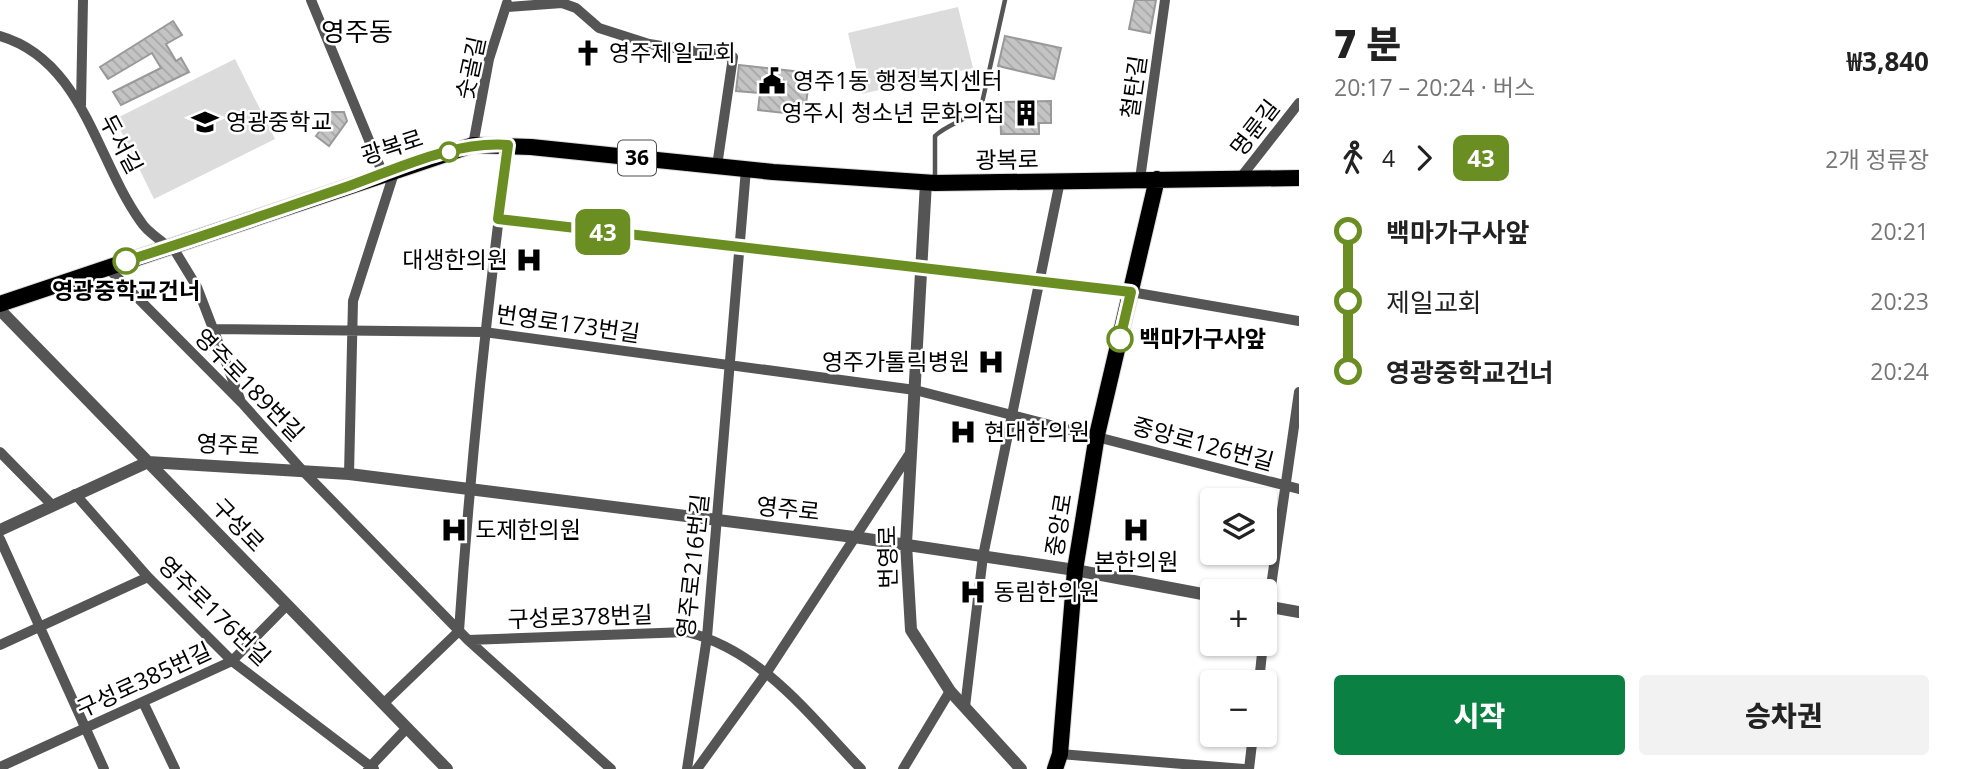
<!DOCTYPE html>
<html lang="ko">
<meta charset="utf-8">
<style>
body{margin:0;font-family:"Open Sans","Noto Sans KR",sans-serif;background:#f2f2f2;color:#222;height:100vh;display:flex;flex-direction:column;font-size:26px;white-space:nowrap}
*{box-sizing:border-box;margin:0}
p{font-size:23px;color:#767676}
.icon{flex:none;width:38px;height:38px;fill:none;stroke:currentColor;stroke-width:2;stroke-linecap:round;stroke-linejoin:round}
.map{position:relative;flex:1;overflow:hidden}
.side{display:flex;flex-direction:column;background:#fff;width:665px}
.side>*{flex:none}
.badge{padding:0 14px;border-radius:10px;font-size:24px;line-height:46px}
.buttons{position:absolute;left:1200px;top:488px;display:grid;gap:14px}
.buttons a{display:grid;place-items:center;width:77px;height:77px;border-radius:7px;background:#fff;box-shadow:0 2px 5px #0004;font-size:35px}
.map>.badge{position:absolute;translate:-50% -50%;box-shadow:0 0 0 4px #fff}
.legs{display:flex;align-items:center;gap:10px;height:77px;padding:0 35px;font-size:23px}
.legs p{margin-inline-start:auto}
.head{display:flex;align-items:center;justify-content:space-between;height:119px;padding:0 35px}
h1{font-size:38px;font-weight:800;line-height:52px}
.primary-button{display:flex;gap:14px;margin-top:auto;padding:14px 35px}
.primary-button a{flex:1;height:80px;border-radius:7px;background:#0b8043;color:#fff;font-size:28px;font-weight:800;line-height:80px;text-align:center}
.primary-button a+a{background:#f2f2f2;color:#222}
ul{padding:0 35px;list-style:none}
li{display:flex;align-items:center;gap:24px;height:70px;font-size:26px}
li i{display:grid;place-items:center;width:10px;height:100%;margin:0 9px;background:currentColor}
li i::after{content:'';width:18px;height:18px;margin:-9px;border:5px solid;border-radius:50%;background:#fff}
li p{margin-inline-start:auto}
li:first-child i{background:linear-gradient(#0000 50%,currentColor 0)}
li:last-child i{background:linear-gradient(currentColor 50%,#0000 0)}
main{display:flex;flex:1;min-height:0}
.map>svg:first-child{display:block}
.park{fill:#dcdcdc}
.building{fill:url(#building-back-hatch);stroke:#999;stroke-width:2}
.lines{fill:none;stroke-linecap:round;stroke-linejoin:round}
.primary-casing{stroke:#dbdbdb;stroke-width:18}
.service{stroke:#555;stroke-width:4.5}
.minor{stroke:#555;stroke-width:10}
.tertiary{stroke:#555;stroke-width:12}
.primary{stroke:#000;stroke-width:16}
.line-1-casing{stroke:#fff;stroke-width:16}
.line-1{stroke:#6b8e23;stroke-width:10}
.stop-1-dot{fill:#fff;stroke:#6b8e23;stroke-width:3.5}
.labels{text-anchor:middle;stroke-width:5;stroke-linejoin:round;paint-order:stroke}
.shield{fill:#fff;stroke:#4c4c4c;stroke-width:2}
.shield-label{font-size:21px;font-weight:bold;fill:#000}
.poi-label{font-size:23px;fill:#000;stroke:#fff;text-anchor:start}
.street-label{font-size:23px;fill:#000;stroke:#fff}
.stop-label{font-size:23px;font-weight:bold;fill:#000;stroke:#fff}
.quarter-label{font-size:26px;fill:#000;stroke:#fff}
</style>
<main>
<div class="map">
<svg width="1299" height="769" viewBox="0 0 1299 769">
<defs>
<pattern id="building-back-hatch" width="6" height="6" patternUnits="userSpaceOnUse" patternTransform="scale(1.75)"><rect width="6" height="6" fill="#c4c4c4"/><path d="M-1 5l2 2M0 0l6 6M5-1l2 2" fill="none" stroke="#a7a7a7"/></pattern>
</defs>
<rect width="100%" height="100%" fill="#fff"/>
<!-- park -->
<path class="park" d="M958 7 973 68 862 94 848 33Z
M235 59 275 139 154 199 115 119Z"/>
<!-- building -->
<path class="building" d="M1135 0H1156L1150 33 1129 29Z
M173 21 182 35 166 44 176 61 181 58 189 72 121 105 113 92 161 68 152 53 108 79 100 67Z
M1005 36 1061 48 1054 79 998 66Z
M739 65 810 73 806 104 785 102 784 113 758 110 760 93 736 91Z
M1051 101V123H1039V134H1001L1000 102Z
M329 112H344L347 121 329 146 316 136 330 117Z"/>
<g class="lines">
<!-- primary casing -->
<g class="primary-casing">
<path id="primary" d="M0 304 473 145 531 147 773 172 935 183 1299 178
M1055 769 1060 754 1075 570 1097 435 1157 179"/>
</g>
<!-- service -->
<path class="service" d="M935 178V136C949 122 973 120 982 103L1005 0"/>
<!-- minor -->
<path class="minor" d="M311 0 383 174
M507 7 562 3 576 8 599 28 649 44 733 57 717 166
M0 36C83 60 96 160 141 222 147 232 160 239 168 247
M81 105 83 0
M473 145 489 59 507 3
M1241 177 1299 103
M1140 179 1165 0
M498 219 1131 292 1299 321
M172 246 197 287 240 399
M107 267 242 403 303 471 468 640 611 769
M213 329 484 332 915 390 1299 489
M0 452 52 505
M349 474 353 301 395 170
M75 494 148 577 232 661 374 769
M0 539 104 769
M1265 628 1299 392
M468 640 687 632C762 651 809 715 861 769
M0 645 148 577
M1259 682 1263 644
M143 702 175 769
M383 704 459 631C470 468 487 307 508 145
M965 707 983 556 1060 181
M1060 754 1244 769
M0 767 232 661 287 605
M368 769 407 728
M687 769 707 637 746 169
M697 769 767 672 912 450
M903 769 950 691
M1249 769 1253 735"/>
<!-- tertiary -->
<path class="tertiary" d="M926 182 906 544 911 630 950 691 1021 769
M0 310 447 769
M0 530 148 462 349 474 854 537 1075 570 1213 596
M1265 606 1299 612"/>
<!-- primary -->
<use href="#primary" class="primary"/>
</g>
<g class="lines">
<!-- line-1 casing -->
<g class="line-1-casing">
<path id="line-1" d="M126 261C201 237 275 211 349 186 399 168 455 141 508 145L498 219 1131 292 1120 339"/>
</g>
<!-- line-1 -->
<use href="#line-1" class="line-1"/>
</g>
<!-- icons -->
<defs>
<g id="church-bare" transform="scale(2.1)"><path d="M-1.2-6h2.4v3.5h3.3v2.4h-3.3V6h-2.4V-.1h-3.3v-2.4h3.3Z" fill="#000" stroke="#fff" stroke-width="2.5" paint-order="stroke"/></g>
<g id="civic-bare" transform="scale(2.1)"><path d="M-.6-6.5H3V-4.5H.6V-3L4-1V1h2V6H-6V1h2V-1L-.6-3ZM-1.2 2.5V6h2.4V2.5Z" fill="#000" stroke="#fff" stroke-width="2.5" paint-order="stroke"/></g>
<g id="building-bare" transform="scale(2.1)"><path d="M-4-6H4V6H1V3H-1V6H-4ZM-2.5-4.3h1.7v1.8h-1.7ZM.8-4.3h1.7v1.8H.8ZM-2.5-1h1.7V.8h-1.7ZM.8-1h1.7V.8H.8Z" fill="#000" stroke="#fff" stroke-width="2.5" paint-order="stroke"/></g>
<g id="school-bare" transform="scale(2.1)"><path d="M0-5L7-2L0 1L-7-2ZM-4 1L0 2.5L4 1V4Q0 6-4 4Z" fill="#000" stroke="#fff" stroke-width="2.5" paint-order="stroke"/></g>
<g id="hospital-bare" transform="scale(2.1)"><path d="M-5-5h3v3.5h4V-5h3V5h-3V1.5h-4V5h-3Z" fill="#000" stroke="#fff" stroke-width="2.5" paint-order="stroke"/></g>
</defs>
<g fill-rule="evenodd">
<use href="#church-bare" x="588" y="53"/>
<use href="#civic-bare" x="772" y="81"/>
<use href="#building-bare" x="1026" y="113"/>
<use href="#school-bare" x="205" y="122"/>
<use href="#hospital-bare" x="529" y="260"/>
<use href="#hospital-bare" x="991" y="362"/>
<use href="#hospital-bare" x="963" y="432"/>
<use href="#hospital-bare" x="454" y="530"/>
<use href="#hospital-bare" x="1136" y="530"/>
<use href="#hospital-bare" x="973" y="592"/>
</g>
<!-- markers -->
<g class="stop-1-dot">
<circle cx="449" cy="152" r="9"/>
<circle cx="126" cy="261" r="12"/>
<circle cx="1120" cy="339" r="12"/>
</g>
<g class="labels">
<!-- shield labels -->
<rect class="shield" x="618" y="140.5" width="38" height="35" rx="5"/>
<g class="shield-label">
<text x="637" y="165">36</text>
</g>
<!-- poi labels -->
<g class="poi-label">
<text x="609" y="61">영주제일교회</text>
<text x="793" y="89">영주1동 행정복지센터</text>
<text x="1005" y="121" text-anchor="end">영주시 청소년 문화의집</text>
<text x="226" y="130">영광중학교</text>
<text x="508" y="268" text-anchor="end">대생한의원</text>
<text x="970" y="370" text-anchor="end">영주가톨릭병원</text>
<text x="984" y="440">현대한의원</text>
<text x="475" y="538">도제한의원</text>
<text x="1136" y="570" text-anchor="middle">본한의원</text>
<text x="994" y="600">동림한의원</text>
</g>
<!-- street labels -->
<g class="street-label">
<text transform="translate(471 68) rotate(-78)" y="8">숫골길</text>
<text transform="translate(1134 87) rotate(-82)" y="8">철탄길</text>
<text transform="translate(1255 128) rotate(-52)" y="8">명륜길</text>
<text transform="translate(121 144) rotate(62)" y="8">두서길</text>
<text transform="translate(392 147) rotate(-18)" y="8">광복로</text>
<text transform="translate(1007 160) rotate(-1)" y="8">광복로</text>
<text transform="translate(568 324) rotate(8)" y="8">번영로173번길</text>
<text transform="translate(249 385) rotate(46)" y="8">영주로189번길</text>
<text transform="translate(1203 444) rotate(15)" y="8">중앙로126번길</text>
<text transform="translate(228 445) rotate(3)" y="8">영주로</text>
<text transform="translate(788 509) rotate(6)" y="8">영주로</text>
<text transform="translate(238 525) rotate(46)" y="8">구성로</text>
<text transform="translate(1059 525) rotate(-81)" y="8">중앙로</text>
<text transform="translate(888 557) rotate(-91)" y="8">번영로</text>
<text transform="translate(693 566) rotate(-84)" y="8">영주로216번길</text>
<text transform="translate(214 611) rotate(44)" y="8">영주로176번길</text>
<text transform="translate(580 617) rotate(-2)" y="8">구성로378번길</text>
<text transform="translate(144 680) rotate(-25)" y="8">구성로385번길</text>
</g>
<!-- stop labels -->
<g class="stop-label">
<text x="126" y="299">영광중학교건너</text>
<text x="1139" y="347" text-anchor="start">백마가구사앞</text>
</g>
<!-- quarter labels -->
<g class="quarter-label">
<text x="357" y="41">영주동</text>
</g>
</g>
</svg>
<div class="buttons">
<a><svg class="icon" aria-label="layers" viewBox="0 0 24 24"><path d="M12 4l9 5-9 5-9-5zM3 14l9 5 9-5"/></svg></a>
<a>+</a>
<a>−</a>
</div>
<b class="badge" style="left:603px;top:232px;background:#6b8e23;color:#fff">43</b>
</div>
<section class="side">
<div class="head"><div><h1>7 분</h1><p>20:17 – 20:24 · 버스</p></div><b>₩3,840</b></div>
<div class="legs"><svg class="icon" aria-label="walk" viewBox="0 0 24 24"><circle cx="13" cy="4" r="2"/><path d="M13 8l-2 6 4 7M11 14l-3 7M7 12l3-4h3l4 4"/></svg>4<svg class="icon" aria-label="forward" viewBox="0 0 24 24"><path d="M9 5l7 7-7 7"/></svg><b class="badge" style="background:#6b8e23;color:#fff">43</b><p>2개 정류장</p></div>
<ul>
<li><i style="color:#6b8e23"></i><b>백마가구사앞</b><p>20:21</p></li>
<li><i style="color:#6b8e23"></i><span>제일교회</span><p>20:23</p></li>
<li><i style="color:#6b8e23"></i><b>영광중학교건너</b><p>20:24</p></li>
</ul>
<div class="primary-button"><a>시작</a><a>승차권</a></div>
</section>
</main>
